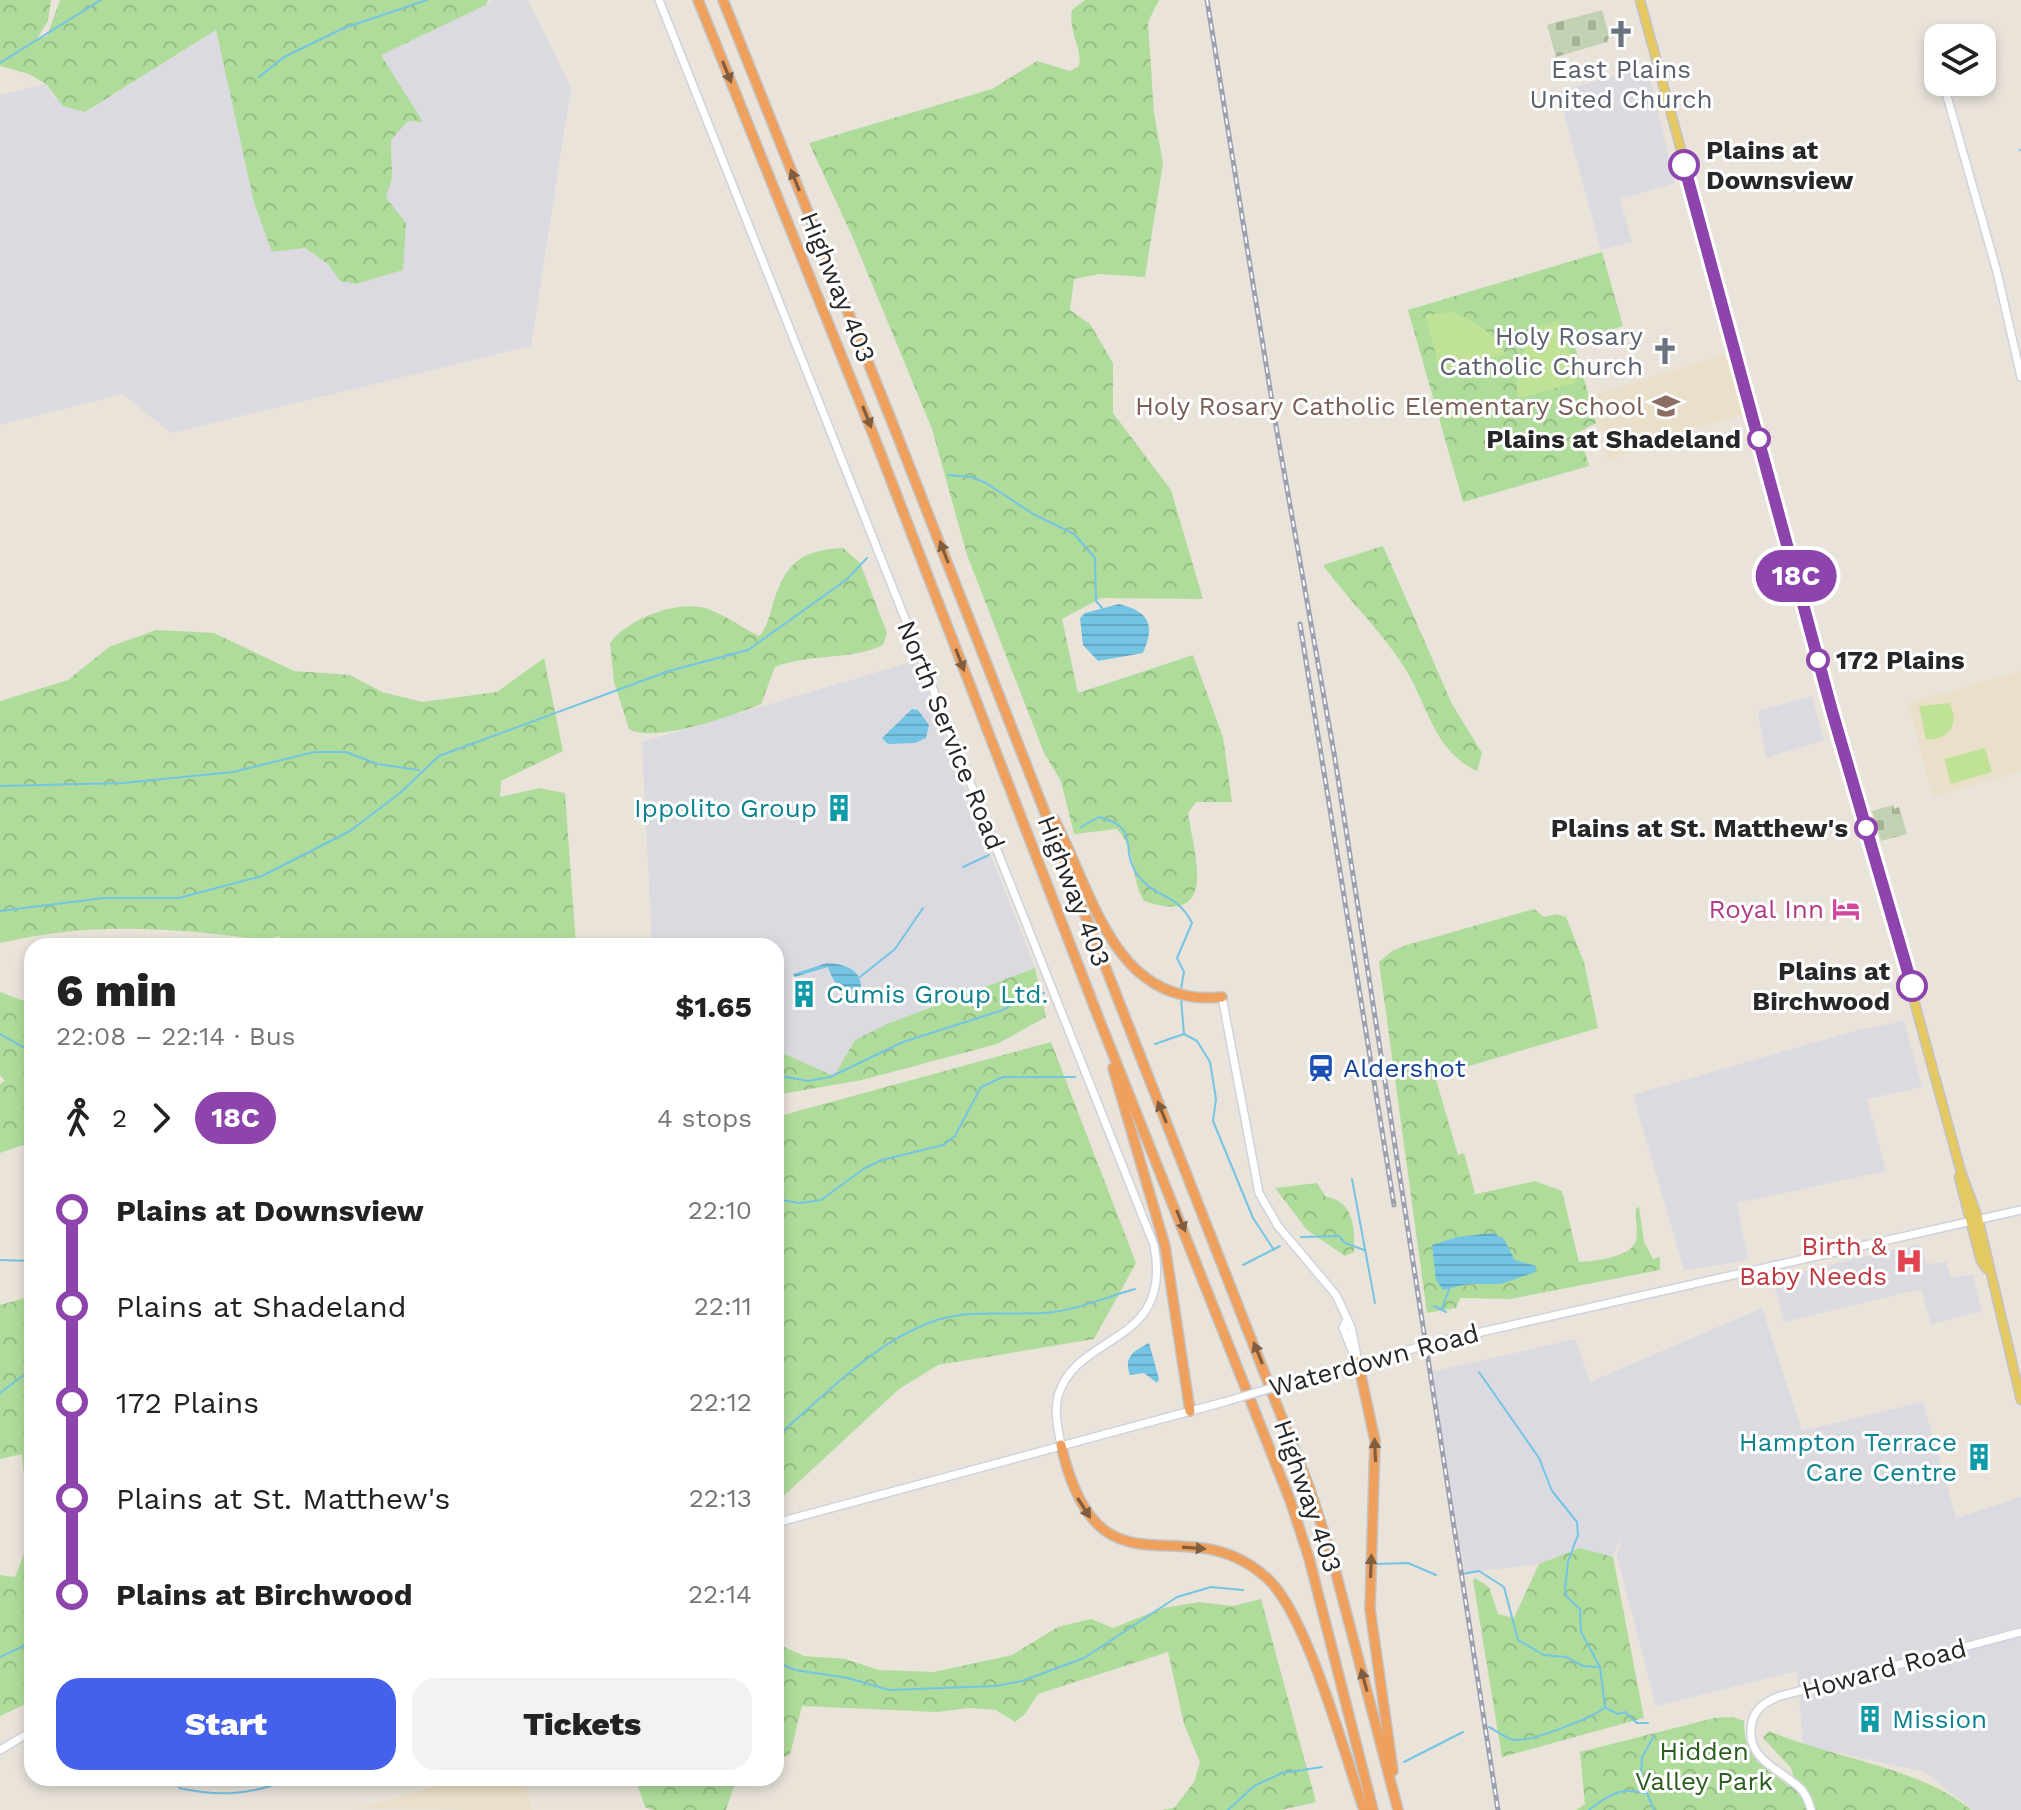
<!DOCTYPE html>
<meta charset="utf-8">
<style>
body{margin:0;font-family:"Work Sans",sans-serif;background:#f2f2f2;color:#222;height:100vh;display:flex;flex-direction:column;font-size:30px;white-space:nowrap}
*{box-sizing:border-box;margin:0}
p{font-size:26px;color:#767676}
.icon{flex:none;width:44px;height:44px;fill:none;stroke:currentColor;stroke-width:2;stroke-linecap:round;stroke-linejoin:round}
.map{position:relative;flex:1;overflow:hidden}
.panel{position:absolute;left:24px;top:938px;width:760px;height:848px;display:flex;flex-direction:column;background:#fff;border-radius:24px;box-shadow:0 4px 12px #0003}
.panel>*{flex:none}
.badge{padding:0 16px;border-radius:26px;font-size:28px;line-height:52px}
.tools{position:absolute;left:1924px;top:24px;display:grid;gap:16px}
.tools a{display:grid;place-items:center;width:72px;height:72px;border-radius:16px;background:#fff;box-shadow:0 4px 12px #0003;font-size:40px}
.map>.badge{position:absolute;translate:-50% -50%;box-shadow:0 0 0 4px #fff}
.legs{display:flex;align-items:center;gap:12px;height:88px;padding:0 32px;font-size:26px}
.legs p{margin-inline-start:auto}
.summary{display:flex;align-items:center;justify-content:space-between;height:136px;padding:0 32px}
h1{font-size:44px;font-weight:800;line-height:60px}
.primary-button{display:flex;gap:16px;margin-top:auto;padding:16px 32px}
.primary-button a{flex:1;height:92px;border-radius:24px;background:#4560ea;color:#fff;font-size:32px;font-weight:800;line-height:92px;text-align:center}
.primary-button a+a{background:#f2f2f2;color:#222}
ul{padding:0 32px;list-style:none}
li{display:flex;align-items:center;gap:28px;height:96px;font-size:30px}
li i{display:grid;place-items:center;width:12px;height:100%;margin:0 10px;background:currentColor}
li i::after{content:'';width:20px;height:20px;margin:-10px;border:6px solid;border-radius:50%;background:#fff}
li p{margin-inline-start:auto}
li:first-child i{background:linear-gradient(#0000 50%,currentColor 0)}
li:last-child i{background:linear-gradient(currentColor 50%,#0000 0)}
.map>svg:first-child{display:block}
.industrial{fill:#dcdae1}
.education{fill:#eae0ca}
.forest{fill:url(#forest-crowns)}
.cemetery{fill:url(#cemetery-stones)}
.pitch{fill:#c0e296}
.water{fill:url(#water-rules)}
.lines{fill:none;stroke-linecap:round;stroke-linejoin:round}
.stream{stroke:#74c4e4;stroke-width:2}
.secondary-casing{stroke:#cfd2df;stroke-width:10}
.primary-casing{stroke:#c3c3c3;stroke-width:11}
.highway-casing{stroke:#c3c3c3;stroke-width:12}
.secondary{stroke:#fff;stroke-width:7}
.primary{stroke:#e4c963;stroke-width:8}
.highway{stroke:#f0a05d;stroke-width:9}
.rail-casing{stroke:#9da0b0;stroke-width:5}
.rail{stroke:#fff;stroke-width:2;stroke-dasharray:6;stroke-linecap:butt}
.secondary-bridge-casing{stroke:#cfd2df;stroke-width:10;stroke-linecap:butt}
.secondary-bridge{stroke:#fff;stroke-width:7}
.oneway{fill:#815d3f}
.line-1-casing{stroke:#fff;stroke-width:18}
.line-1{stroke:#8e44ad;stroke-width:12}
.stop-1-dot{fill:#fff;stroke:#8e44ad;stroke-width:4}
.labels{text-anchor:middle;stroke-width:6;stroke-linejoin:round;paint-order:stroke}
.worship-label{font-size:26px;fill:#5b616d;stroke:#fff}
.stop-label{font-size:26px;font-weight:bold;fill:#272727;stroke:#fff;text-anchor:end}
.street-label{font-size:26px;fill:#272727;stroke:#fff}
.education-label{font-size:26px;fill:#785e54;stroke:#fff;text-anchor:end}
.culture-label{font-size:26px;fill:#0d838f;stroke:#fff;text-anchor:end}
.hotel-label{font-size:26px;fill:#b23c85;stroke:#fff;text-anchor:end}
.transit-label{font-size:26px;fill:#164399;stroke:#fff;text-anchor:start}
.health-label{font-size:26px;fill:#be3a42;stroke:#fff;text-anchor:end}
.park-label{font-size:26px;fill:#2a5d1e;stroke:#fff}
</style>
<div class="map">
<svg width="2021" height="1810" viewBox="0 0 2021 1810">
<defs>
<pattern id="forest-crowns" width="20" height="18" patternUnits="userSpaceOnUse" patternTransform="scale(2)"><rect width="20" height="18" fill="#afdc9a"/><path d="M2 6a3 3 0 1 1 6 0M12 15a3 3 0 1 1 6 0" fill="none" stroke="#97bd85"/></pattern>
<pattern id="cemetery-stones" width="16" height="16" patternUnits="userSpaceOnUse" patternTransform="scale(2)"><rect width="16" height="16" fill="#c1d1b2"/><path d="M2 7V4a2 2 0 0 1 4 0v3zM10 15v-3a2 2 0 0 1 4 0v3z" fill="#a6b399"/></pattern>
<pattern id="water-rules" width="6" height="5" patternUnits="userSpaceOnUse" patternTransform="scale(2)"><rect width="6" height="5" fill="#74c4e4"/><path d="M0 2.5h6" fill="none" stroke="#64a8c4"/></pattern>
</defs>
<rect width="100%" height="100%" fill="#e9e3da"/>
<!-- industrial -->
<path class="industrial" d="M493 0H528L571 87 531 346 171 433 123 394 0 425V95L46 84 53 97 86 112 216 30 254 203 272 252 305 248 328 264 340 281 356 284 368 279 406 223 385 198 392 178 391 140 408 121 422 122 380 55Z
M1647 66 1675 183 1620 199 1632 242 1601 250 1558 92Z
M915 661 1035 968 887 1024 856 1040 834 1076 776 1050V946H644L652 942 642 742Z
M1812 696 1824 740 1766 758 1758 711Z
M1904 1021 1922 1087 1867 1099 1886 1171 1737 1203 1748 1260 1684 1270 1633 1095 1858 1030Z
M1920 1244 1927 1264 1946 1262 1951 1278 1973 1274 1982 1311 1931 1324 1921 1289 1784 1322 1773 1278Z
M1762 1308 1802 1431 1923 1402 1956 1518 2021 1497V1810H1973L1925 1772 1803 1745 1797 1671 1656 1706 1617 1556 1624 1529 1613 1557 1580 1548 1539 1564 1465 1573 1431 1372 1575 1339 1590 1382Z"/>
<!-- education -->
<path class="education" d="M1728 353 1744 414 1648 441 1608 462 1603 432 1596 423 1589 397Z
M2021 671V772L1933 796 1908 703Z
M465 1778H524L532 1810 356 1809Z"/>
<!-- forest -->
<path class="forest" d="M0 0H51L48 21 36 40 47 36 60 0H488L486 5 381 55 423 122 408 121 391 140 392 178 386 198 406 223 403 270 356 284 340 281 328 264 305 248 272 252 254 203 216 30 85 112 63 106 46 84 29 74 0 66Z
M1085 0H1159L1148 22 1154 113 1163 163 1145 277 1100 274 1074 279 1070 310 1090 324 1113 363V413L1171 490 1203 599 1101 598 1062 619 1078 693 1193 655 1223 737 1232 802H1196L1188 813C1194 856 1220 927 1144 901 1129 875 1139 854 1117 829L1074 834 1061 781 1044 753 967 555 932 429 853 238 809 143 992 89 1037 61 1070 71 1079 66C1083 48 1068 33 1072 10Z
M1602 252 1623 326 1574 342 1596 423 1579 432 1589 466 1463 502 1408 310Z
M1383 546 1452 704 1482 753 1477 771C1433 751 1428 704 1404 667 1381 630 1348 600 1323 565Z
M843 548 860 563 887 633 883 645C849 661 810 653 775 667L761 704C735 715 654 744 629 729L614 682 610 643C628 619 678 599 708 609 725 615 742 628 759 636 767 627 769 618 772 607 784 565 799 550 843 548Z
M156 630 214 633 294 671 350 675 382 692 422 702 497 692 544 658 563 751 501 781 500 797 539 788 565 793 576 946H283L279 936 266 940C172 928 94 921 0 943V701L68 680 109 647Z
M1534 909 1544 917 1557 914 1566 917 1584 962 1598 1028 1435 1076 1458 1155 1464 1153 1475 1193 1472 1195 1535 1181 1562 1191 1579 1262C1593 1261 1632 1258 1636 1240 1638 1231 1635 1218 1636 1208L1639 1207 1644 1242 1653 1259 1660 1257V1270L1510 1299 1460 1298 1456 1308 1427 1313 1379 962 1392 951 1407 945Z
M1035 968 1046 1017 997 1044 862 1080 776 1095V1050L834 1076 855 1040 887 1024Z
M0 992 32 1004V1142L0 1153V1084L5 1081 0 1075Z
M1051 1042 1136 1263 1094 1339 938 1365 899 1389 776 1503V1117Z
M1317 1183 1326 1197C1354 1201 1355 1228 1354 1252L1345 1256 1307 1230 1275 1188Z
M32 1296V1701L0 1716V1575L15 1577C38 1526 26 1505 22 1454L0 1459V1305Z
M1580 1548 1613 1557 1644 1718 1502 1757 1473 1580 1475 1578 1489 1587 1498 1614 1514 1618 1539 1564Z
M1261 1599 1316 1802 1281 1810H1162L1174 1808 1194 1782 1200 1762 1184 1724 1168 1652 1038 1694 1025 1714 1015 1722 996 1710 969 1708 937 1712 802 1706 790 1755 776 1759V1643L804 1656 845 1659 879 1670 934 1672 1012 1655 1058 1627 1091 1619 1113 1628 1163 1608 1199 1602 1233 1606Z
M1733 1717 1744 1721C1744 1759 1761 1764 1789 1786L1794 1778 1791 1768 1763 1738 1769 1731C1830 1757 1922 1768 1971 1810H1576L1585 1804 1580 1752 1714 1718Z
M635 1778H737L726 1810H653L645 1807Z"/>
<!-- cemetery -->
<path class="cemetery" d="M1602 10 1609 36 1607 42 1556 57 1547 25Z
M1893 805 1894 809 1899 807 1907 834 1881 841 1872 811Z"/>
<!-- pitch -->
<path class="pitch" d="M1451 312C1477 320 1490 331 1506 354L1444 373 1440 371 1425 315Z
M1558 321 1579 376 1574 383 1518 398C1514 371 1522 351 1535 328Z
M1949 703C1961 722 1949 742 1926 739L1919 706Z
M1985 748 1992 772 1951 784 1944 759Z"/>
<!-- water -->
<path class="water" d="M1119 604C1150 612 1155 625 1143 653L1098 661 1083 645 1080 618 1085 613Z
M912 709 918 710 929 725 926 738 915 743 888 744 882 738Z
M827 963C844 964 862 969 861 989 841 995 834 984 828 967L795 977 793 974Z
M1493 1233 1504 1239 1515 1260 1536 1266 1535 1272 1501 1284H1468L1443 1290 1436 1280 1432 1245 1457 1237Z
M1149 1343 1159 1379 1157 1383 1144 1373 1130 1375C1123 1356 1134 1351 1149 1343Z"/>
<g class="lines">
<!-- stream -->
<path class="stream" d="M0 63 101 0
M259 77 284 57 344 28 427 0
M2020 150H2021
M948 475 971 477 986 483 1033 514 1074 534 1095 558 1096 601 1102 608
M0 786 123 783 233 772 314 752H346L377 764 419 770
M1081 827 1099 817C1142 828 1119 848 1137 874 1153 898 1178 893 1192 923L1177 958 1184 972 1181 989
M963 867 989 855
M0 911 104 898H179L262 876 350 831 400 793 439 756 669 671 748 650 846 580 867 558
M860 977 895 949 923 908
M1181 999 1184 1034
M0 1034 32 1052
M1155 1044 1184 1034 1197 1041 1210 1062 1216 1099 1213 1121 1253 1218 1274 1250
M776 1075 808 1081 830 1077 903 1042 1003 1010 1027 996 1044 993
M1352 1179 1375 1303
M776 1199 799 1203 821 1200 865 1168 882 1160 943 1145 955 1136 981 1087 1003 1077H1075
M1301 1237 1339 1236 1345 1243 1364 1250
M0 1260 32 1261
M1243 1265 1280 1246
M1434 1306 1446 1312
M1442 1308 1450 1287
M1479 1372 1539 1458 1552 1491 1577 1522 1578 1535 1568 1561 1565 1590 1567 1597 1580 1609 1581 1632 1600 1667 1605 1707
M0 1393 32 1369
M776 1437C826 1395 874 1341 937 1320 975 1308 1014 1317 1053 1312 1080 1309 1109 1296 1135 1289
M1377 1564 1408 1563 1436 1575
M1462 1574 1479 1571 1504 1587 1518 1640 1544 1655 1566 1657 1583 1666 1598 1667
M0 1657 32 1642
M776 1662 795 1670 848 1678 889 1690 996 1686 1022 1681 1084 1658 1177 1597 1211 1587 1243 1590
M1606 1708 1618 1714 1625 1712 1637 1723H1648
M1489 1727C1497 1731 1507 1740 1516 1740 1533 1741 1592 1718 1604 1708
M1404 1762 1463 1732
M179 1788C220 1797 253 1795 292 1778
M1228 1810 1254 1786 1282 1773 1322 1767
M1589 1810C1609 1795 1618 1787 1644 1793
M1654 1810 1641 1779 1642 1757 1654 1736"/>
<!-- secondary casing -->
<g class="secondary-casing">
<path id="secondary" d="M659 0 1154 1245C1174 1347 1077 1331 1058 1396 1054 1412 1058 1429 1061 1445
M1934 55 1938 67
M1943 82 1997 272 2021 377
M1222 997 1259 1193 1278 1226 1336 1295 1351 1327 1358 1362
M1346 1321 1343 1328 1356 1360
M1441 1341 2021 1210
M1289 1383 1386 1356
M776 1523 1224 1402
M0 1750 32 1731
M1811 1810C1809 1802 1806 1794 1800 1788 1781 1770 1748 1760 1751 1729 1752 1711 1762 1704 1777 1697L2021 1632"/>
</g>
<!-- primary casing -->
<g class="primary-casing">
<path id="primary" d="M1640 0 1961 1172 1978 1218 2021 1400
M1961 1172 1959 1177 1981 1261 1987 1269"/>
</g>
<!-- highway casing -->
<g class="highway-casing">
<path id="highway" d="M698 0 875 439 1099 1019 1290 1500 1309 1558 1373 1810
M723 0 894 427 1309 1487 1331 1554 1398 1810
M1054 819C1094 895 1114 1008 1222 997
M1113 1068 1165 1246 1190 1411
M1358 1362 1375 1441 1370 1609 1393 1771
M1061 1445C1099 1610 1186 1501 1269 1580 1308 1618 1344 1753 1364 1810"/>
</g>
<!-- secondary -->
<use href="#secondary" class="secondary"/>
<!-- primary -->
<use href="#primary" class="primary"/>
<!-- highway -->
<use href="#highway" class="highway"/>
<!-- rail casing -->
<g class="rail-casing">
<path id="rail" d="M1207 0 1277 432 1335 759 1498 1810
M1300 624 1394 1205"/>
</g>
<!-- rail -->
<use href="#rail" class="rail"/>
<!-- secondary-bridge casing -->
<g class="secondary-bridge-casing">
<path id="secondary-bridge" d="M1386 1356 1441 1341
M1224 1402 1289 1383"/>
</g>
<!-- secondary-bridge -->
<use href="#secondary-bridge" class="secondary-bridge"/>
</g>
<!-- one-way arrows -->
<defs><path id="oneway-solid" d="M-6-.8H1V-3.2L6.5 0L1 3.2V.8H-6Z" transform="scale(2)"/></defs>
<g class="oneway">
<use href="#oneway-solid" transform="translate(727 72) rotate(68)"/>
<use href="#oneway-solid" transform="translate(795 180) rotate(-112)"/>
<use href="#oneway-solid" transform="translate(867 417) rotate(68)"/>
<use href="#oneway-solid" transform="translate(944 552) rotate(-111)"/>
<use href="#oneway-solid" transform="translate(960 660) rotate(69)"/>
<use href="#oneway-solid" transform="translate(1162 1112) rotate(-112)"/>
<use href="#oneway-solid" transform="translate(1181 1221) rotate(68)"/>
<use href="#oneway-solid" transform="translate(1258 1353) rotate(-112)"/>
<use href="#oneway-solid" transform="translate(1375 1450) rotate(-93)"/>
<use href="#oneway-solid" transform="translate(1084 1508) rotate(57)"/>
<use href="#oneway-solid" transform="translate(1194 1548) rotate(4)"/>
<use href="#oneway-solid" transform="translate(1371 1566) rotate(-88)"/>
<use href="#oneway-solid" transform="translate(1364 1680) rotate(-105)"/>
</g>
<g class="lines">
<!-- line-1 casing -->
<g class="line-1-casing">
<path id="line-1" d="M1684 165 1832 711 1912 986"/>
</g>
<!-- line-1 -->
<use href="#line-1" class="line-1"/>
</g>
<!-- icons -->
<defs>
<g id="church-bare" transform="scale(2.16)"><path d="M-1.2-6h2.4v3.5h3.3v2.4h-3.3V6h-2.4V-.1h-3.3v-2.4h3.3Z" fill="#6b7280" stroke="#fff" stroke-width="2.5" paint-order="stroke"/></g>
<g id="school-bare" transform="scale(2.16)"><path d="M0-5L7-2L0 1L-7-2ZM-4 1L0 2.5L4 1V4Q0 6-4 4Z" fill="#8d6e63" stroke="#fff" stroke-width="2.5" paint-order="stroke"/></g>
<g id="building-bare" transform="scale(2.16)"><path d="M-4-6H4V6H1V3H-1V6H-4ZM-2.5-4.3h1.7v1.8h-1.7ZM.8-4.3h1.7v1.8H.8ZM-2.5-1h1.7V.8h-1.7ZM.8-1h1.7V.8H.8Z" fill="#0f9aa8" stroke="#fff" stroke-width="2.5" paint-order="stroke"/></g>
<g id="hotel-bare" transform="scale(2.16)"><path d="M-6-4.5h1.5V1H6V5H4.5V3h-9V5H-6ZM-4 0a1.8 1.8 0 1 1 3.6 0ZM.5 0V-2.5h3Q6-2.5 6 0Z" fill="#d1479c" stroke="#fff" stroke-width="2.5" paint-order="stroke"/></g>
<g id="station-bare" transform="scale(2.16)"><path d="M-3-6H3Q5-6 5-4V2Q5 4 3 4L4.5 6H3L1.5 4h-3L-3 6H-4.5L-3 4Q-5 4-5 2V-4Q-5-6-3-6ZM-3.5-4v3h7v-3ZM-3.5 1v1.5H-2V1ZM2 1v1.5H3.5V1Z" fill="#1a4fb4" stroke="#fff" stroke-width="2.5" paint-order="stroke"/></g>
<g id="hospital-bare" transform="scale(2.16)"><path d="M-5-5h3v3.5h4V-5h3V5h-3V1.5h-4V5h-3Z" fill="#e0444e" stroke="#fff" stroke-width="2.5" paint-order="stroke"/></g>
</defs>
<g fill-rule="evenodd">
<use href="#church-bare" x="1621" y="34"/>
<use href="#church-bare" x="1665" y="351"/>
<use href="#school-bare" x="1666" y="406"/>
<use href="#building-bare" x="839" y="808"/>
<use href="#hotel-bare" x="1846" y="909"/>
<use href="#building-bare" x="804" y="994"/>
<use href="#station-bare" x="1321" y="1068"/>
<use href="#hospital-bare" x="1909" y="1261"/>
<use href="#building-bare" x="1979" y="1457"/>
<use href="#building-bare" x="1870" y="1719"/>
</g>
<!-- markers -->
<g class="stop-1-dot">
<circle cx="1684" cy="165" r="14"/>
<circle cx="1759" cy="439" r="10"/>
<circle cx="1818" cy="660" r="10"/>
<circle cx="1866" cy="828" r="10"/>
<circle cx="1912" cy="986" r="14"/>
</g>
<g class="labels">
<!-- worship labels -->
<g class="worship-label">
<text x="1621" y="78">East Plains<tspan x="1621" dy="30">United Church</tspan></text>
<text x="1643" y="345" text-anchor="end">Holy Rosary<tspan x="1643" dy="30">Catholic Church</tspan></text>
</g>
<!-- stop labels -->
<g class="stop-label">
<text x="1706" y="159" text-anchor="start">Plains at<tspan x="1706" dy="30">Downsview</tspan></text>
<text x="1741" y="448">Plains at Shadeland</text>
<text x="1836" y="669" text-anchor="start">172 Plains</text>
<text x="1848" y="837">Plains at St. Matthew's</text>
<text x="1890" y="980">Plains at<tspan x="1890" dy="30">Birchwood</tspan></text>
</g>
<!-- street labels -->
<g class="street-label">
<text transform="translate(838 287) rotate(68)" y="9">Highway 403</text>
<text transform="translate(951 735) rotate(68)" y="9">North Service Road</text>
<text transform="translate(1074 891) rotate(69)" y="9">Highway 403</text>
<text transform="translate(1374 1360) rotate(-15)" y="9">Waterdown Road</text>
<text transform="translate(1308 1496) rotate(71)" y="9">Highway 403</text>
<text transform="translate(1884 1669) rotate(-15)" y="9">Howard Road</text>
</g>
<!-- education labels -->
<g class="education-label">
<text x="1644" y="415">Holy Rosary Catholic Elementary School</text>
</g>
<!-- culture labels -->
<g class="culture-label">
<text x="817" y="817">Ippolito Group</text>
<text x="826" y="1003" text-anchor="start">Cumis Group Ltd.</text>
<text x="1957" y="1451">Hampton Terrace<tspan x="1957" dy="30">Care Centre</tspan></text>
<text x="1892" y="1728" text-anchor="start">Mission</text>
</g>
<!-- hotel labels -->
<g class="hotel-label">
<text x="1824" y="918">Royal Inn</text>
</g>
<!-- transit labels -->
<g class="transit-label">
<text x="1343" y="1077">Aldershot</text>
</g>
<!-- health labels -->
<g class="health-label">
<text x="1887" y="1255">Birth &amp;<tspan x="1887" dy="30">Baby Needs</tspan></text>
</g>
<!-- park labels -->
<g class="park-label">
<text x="1704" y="1760">Hidden<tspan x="1704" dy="30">Valley Park</tspan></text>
</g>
</g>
</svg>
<div class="tools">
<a><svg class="icon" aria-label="layers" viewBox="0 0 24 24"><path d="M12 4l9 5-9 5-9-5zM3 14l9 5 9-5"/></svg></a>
</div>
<b class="badge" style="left:1796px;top:576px;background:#8e44ad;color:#fff">18C</b>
<section class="panel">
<div class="summary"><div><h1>6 min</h1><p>22:08 – 22:14 · Bus</p></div><b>$1.65</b></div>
<div class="legs"><svg class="icon" aria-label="walk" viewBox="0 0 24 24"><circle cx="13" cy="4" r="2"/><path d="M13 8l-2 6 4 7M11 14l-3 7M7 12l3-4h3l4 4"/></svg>2<svg class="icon" aria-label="forward" viewBox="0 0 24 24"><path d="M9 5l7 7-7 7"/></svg><b class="badge" style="background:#8e44ad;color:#fff">18C</b><p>4 stops</p></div>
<ul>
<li><i style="color:#8e44ad"></i><b>Plains at Downsview</b><p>22:10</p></li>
<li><i style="color:#8e44ad"></i><span>Plains at Shadeland</span><p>22:11</p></li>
<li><i style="color:#8e44ad"></i><span>172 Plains</span><p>22:12</p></li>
<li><i style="color:#8e44ad"></i><span>Plains at St. Matthew's</span><p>22:13</p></li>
<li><i style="color:#8e44ad"></i><b>Plains at Birchwood</b><p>22:14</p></li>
</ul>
<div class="primary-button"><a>Start</a><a>Tickets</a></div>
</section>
</div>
